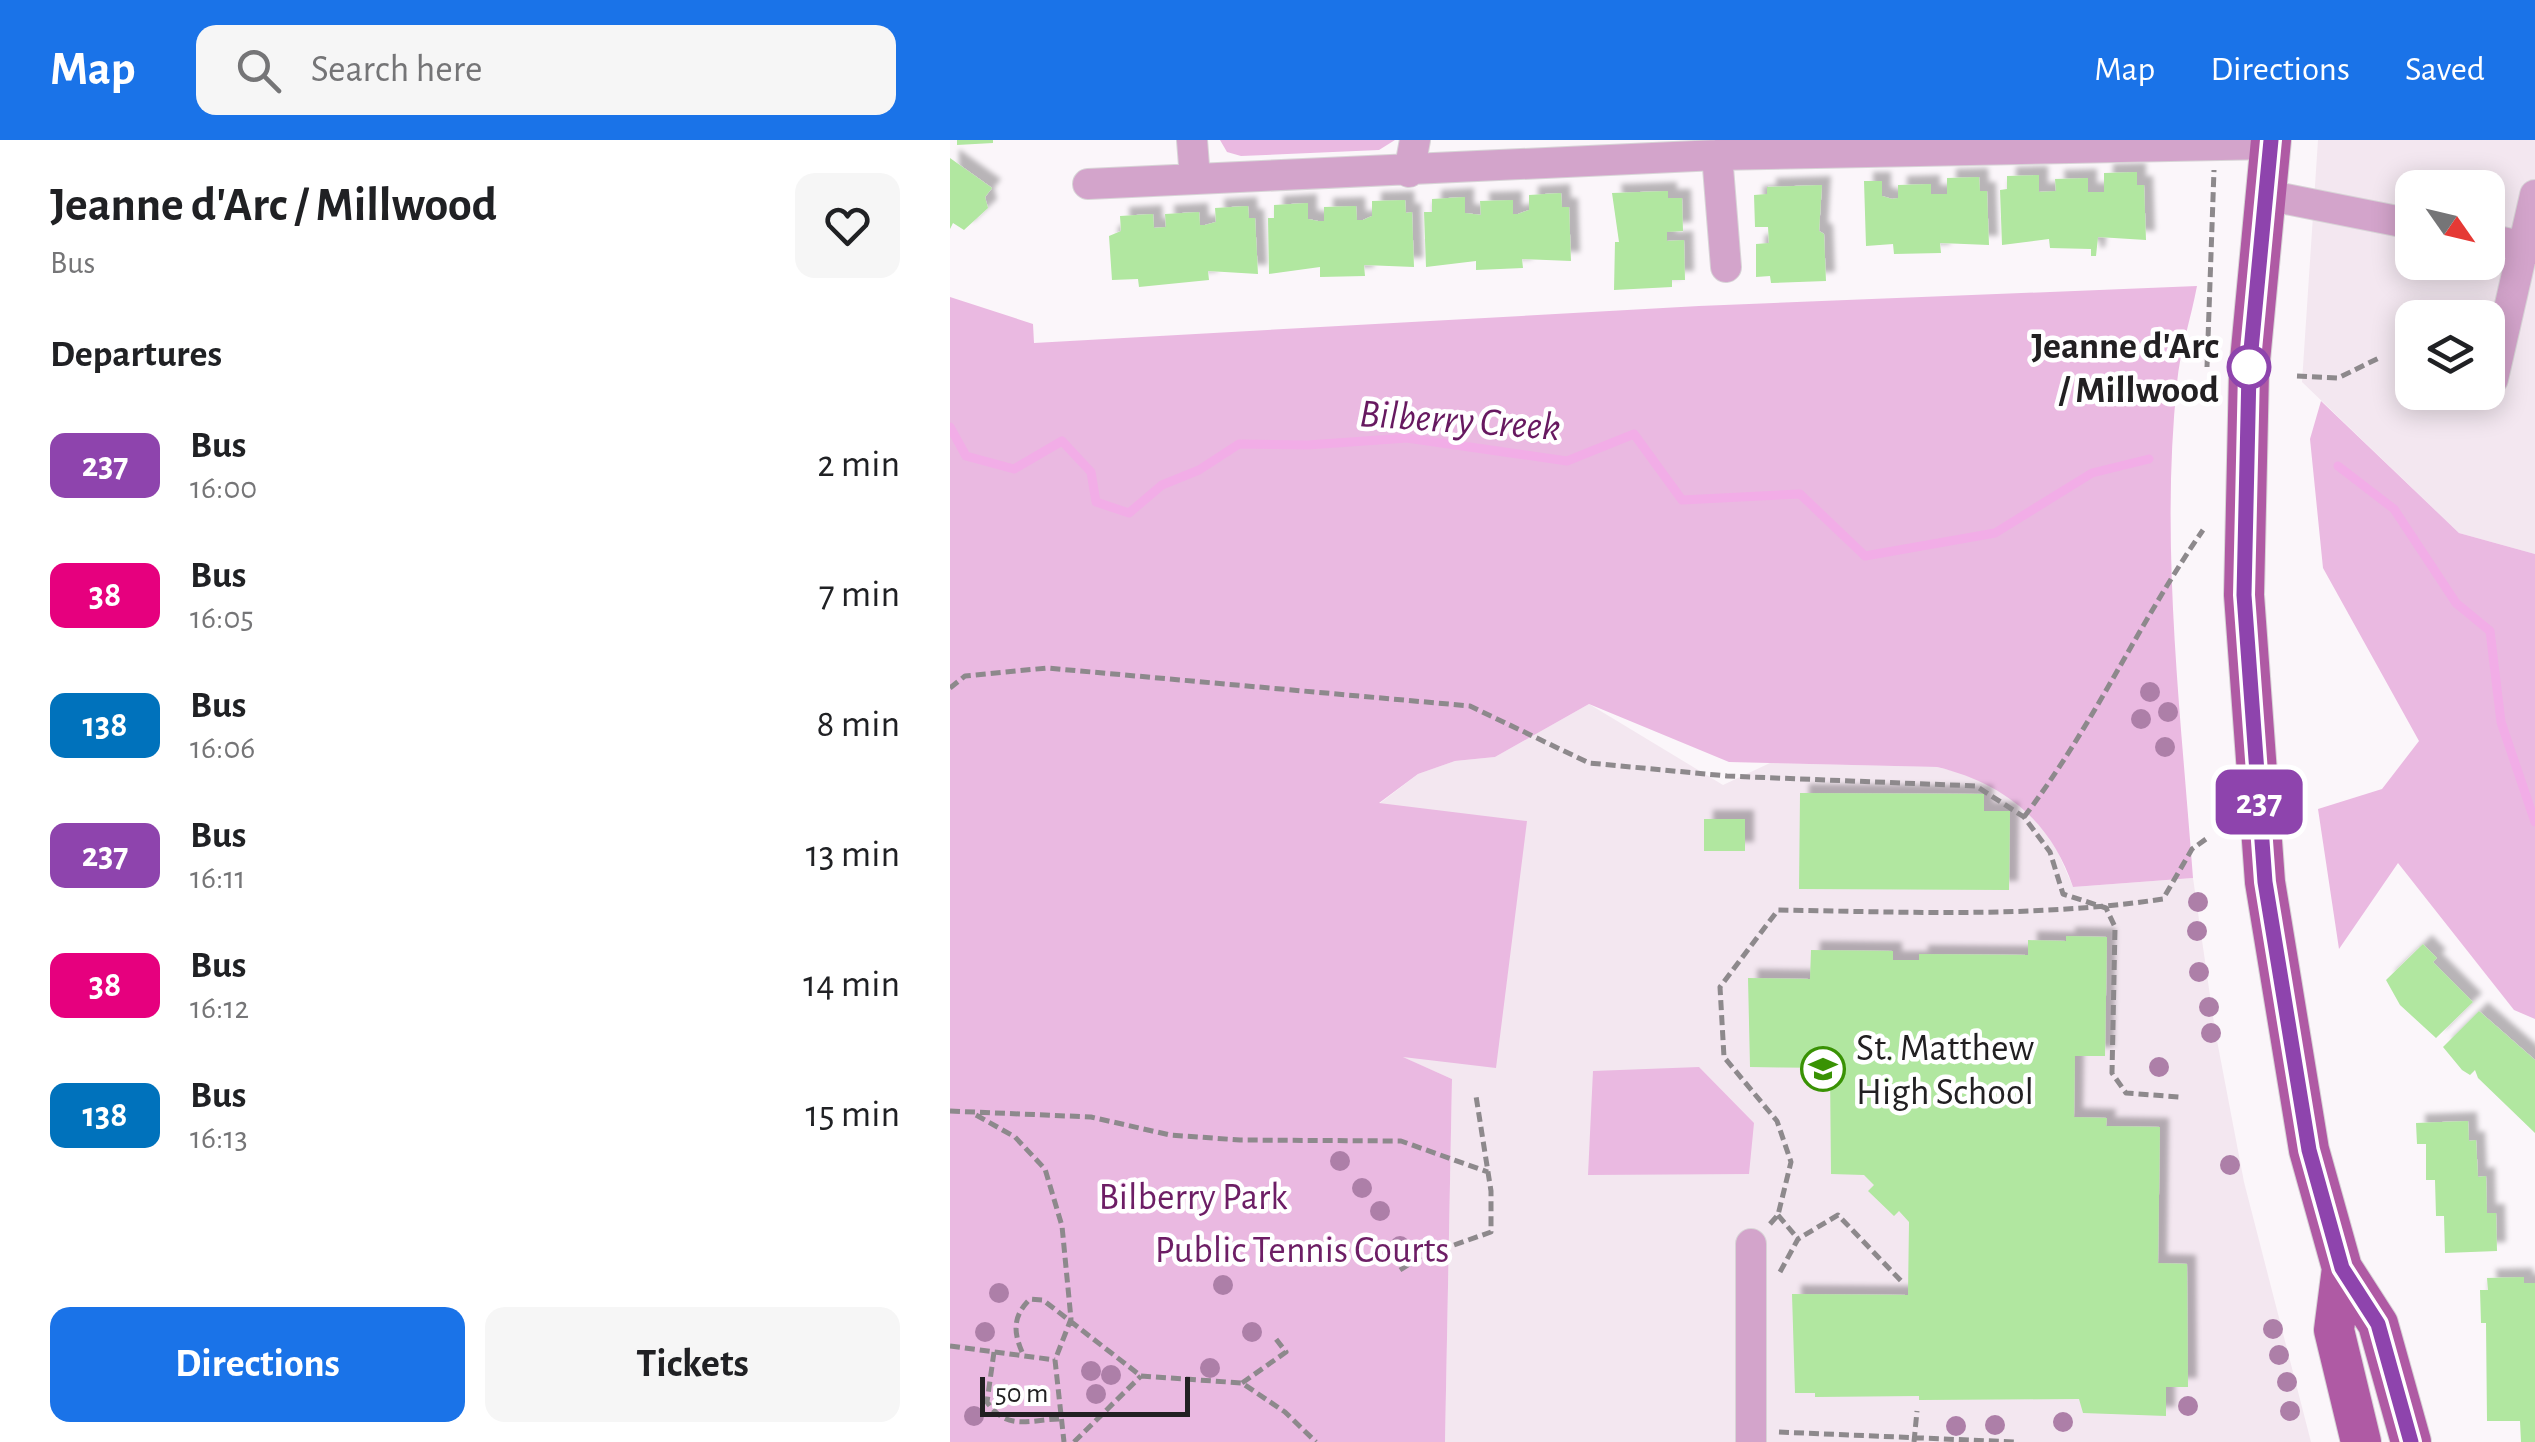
<!DOCTYPE html>
<style>
body{margin:0;font-family:"Alegreya Sans",sans-serif;background:#f6f6f6;color:#202124;height:100vh;display:flex;flex-direction:column;font-size:38px;white-space:nowrap}
*{box-sizing:border-box;margin:0}
p{font-size:32px;color:#757577}
.icon{flex:none;width:55px;height:55px;fill:none;stroke:currentColor;stroke-width:2;stroke-linecap:round;stroke-linejoin:round}
.map{position:relative;flex:1;overflow:hidden}
.side{display:flex;flex-direction:column;background:#fff;width:950px}
.side>*{flex:none}
.badge{padding:0 20px;border-radius:15px;font-size:35px;line-height:65px}
.needle{width:65px;rotate:124deg}
.tools{position:absolute;left:1445px;top:30px;display:grid;gap:20px}
.tools a{display:grid;place-items:center;width:110px;height:110px;border-radius:20px;background:#fff;box-shadow:0 5px 25px #0003;font-size:50px}
.scale{position:absolute;left:30px;bottom:25px;width:210px;box-sizing:border-box;padding-left:10px;border:5px solid #222022;border-top:0;font-size:28px;line-height:35px;white-space:nowrap;color:#222022;-webkit-text-stroke:8px #fff;paint-order:stroke}
.map>.badge{position:absolute;translate:-50% -50%;box-shadow:0 0 0 5px #fff}
h2{padding:0 50px;font-size:38px;line-height:90px}
.round{display:grid;place-items:center;flex:none;width:105px;height:105px;border-radius:20px;background:#f6f6f6}
.headline{display:flex;align-items:center;justify-content:space-between;height:170px;padding:0 50px}
h1{font-size:48px;font-weight:600;line-height:75px}
.cta{display:flex;gap:20px;margin-top:auto;padding:20px 50px}
.cta a{flex:1;height:115px;border-radius:20px;background:#1a73e8;color:#fff;font-size:40px;font-weight:600;line-height:115px;text-align:center}
.cta a+a{background:#f6f6f6;color:#202124}
ul{padding:0;list-style:none}
li{display:flex;align-items:center;gap:30px;height:130px;padding:0 50px}
li div{flex:1}
li b{display:block;font-size:38px}
li em{font-style:normal}
li .badge{min-width:110px;font-weight:700;text-align:center}
header{display:flex;align-items:center;gap:60px;box-sizing:border-box;height:140px;padding:0 50px;background:#1a73e8;color:#fff}
header strong{font-size:48px}
nav{display:flex;gap:55px;margin-inline-start:auto;font-size:35px}
.search{width:700px;height:90px;background:#f6f6f6;display:flex;align-items:center;gap:25px;box-sizing:border-box;padding:0 35px;border-radius:20px;color:#757577;font-size:38px}
main{display:flex;flex:1;min-height:0}
.map>svg:first-child{display:block}
.built{fill:#f3e7f0;fill-rule:evenodd}
.green{fill:#eab9e1}
.lines{fill:none;stroke-linecap:round;stroke-linejoin:round}
.stream{stroke:#f2ade7;stroke-width:9}
.building{fill:#b1e7a0;filter:url(#shadow)}
.minor-casing{stroke:#d8d4d7;stroke-width:32}
.major-casing{stroke:#d8d4d7;stroke-width:42}
.path{stroke:#8d898c;stroke-width:5;stroke-dasharray:10 5;stroke-linecap:butt}
.minor{stroke:#d3a4cb;stroke-width:30}
.major{stroke:#af5aa4;stroke-width:40}
.tree{fill:#ad7fa8}
.line-casing{stroke:#fff;stroke-width:22}
.line{stroke:#8e44ad;stroke-width:15}
.stop-dot{fill:#fff;stroke:#8e44ad;stroke-width:5}
.labels{text-anchor:middle;stroke-width:9;stroke-linejoin:round;paint-order:stroke}
.stop-label{font-size:38px;font-weight:bold;fill:#222022;stroke:#fff;text-anchor:end}
.poi-label{font-size:38px;fill:#222022;stroke:#fff;text-anchor:start}
.park-label{font-size:38px;fill:#6d1e65;stroke:#fff}
.water-label{font-size:40px;font-style:italic;fill:#671960;stroke:#fff}
</style>
<header>
<strong>Map</strong>
<div class="search"><svg class="icon" aria-label="search" viewBox="0 0 24 24"><circle cx="10" cy="10" r="6"/><path d="M15 15l6 6"/></svg>Search here</div>
<nav><a>Map</a><a>Directions</a><a>Saved</a></nav>
</header>
<main>
<section class="side">
<div class="headline"><div><h1>Jeanne d'Arc / Millwood</h1><p>Bus</p></div><a class="round"><svg class="icon" aria-label="heart" viewBox="0 0 24 24"><path d="M12 20l-8-8c-3-5 5-10 8-4 3-6 11-1 8 4z"/></svg></a></div>
<h2>Departures</h2>
<ul>
<li><span class="badge" style="background:#8e44ad;color:#fff">237</span><div><b>Bus</b><p>16:00</p></div><em>2 min</em></li>
<li><span class="badge" style="background:#e6007e;color:#fff">38</span><div><b>Bus</b><p>16:05</p></div><em>7 min</em></li>
<li><span class="badge" style="background:#0072bc;color:#fff">138</span><div><b>Bus</b><p>16:06</p></div><em>8 min</em></li>
<li><span class="badge" style="background:#8e44ad;color:#fff">237</span><div><b>Bus</b><p>16:11</p></div><em>13 min</em></li>
<li><span class="badge" style="background:#e6007e;color:#fff">38</span><div><b>Bus</b><p>16:12</p></div><em>14 min</em></li>
<li><span class="badge" style="background:#0072bc;color:#fff">138</span><div><b>Bus</b><p>16:13</p></div><em>15 min</em></li>
</ul>
<div class="cta"><a>Directions</a><a>Tickets</a></div>
</section>
<div class="map">
<svg width="1585" height="1302" viewBox="0 0 1585 1302">
<defs>
<filter id="shadow"><feDropShadow dx="9" dy="-9" stdDeviation="2.5" flood-color="#0004"/></filter>
</defs>
<rect width="100%" height="100%" fill="#fbf6fa"/>
<!-- built -->
<path class="built" d="M1368 0H1585V414L1509 393 1352 242ZM1462 48H1538V122H1462ZM1462 178H1538V252H1462Z
M639 564 773 645 820 623 987 627 1016 634 1058 655 1087 680 1104 703 1123 747 1243 738 1265 890 1294 1042 1361 1302H495L502 939 448 915 421 670 468 634 505 621 545 617Z"/>
<!-- green -->
<path class="green" d="M270 0H445L429 10 291 16 277 12Z
M1247 146C1241 178 1230 211 1227 243 1210 406 1231 575 1243 738L1123 747C1101 681 1054 643 987 627L779 622 639 564 545 617 505 621 468 634 429 663 577 681 546 928 453 917 502 939 495 1302H0V157L83 184 84 203 749 166Z
M1371 261 1509 393 1585 414V879L1564 870 1448 723 1389 809 1368 669 1432 649 1469 601 1373 428 1360 299Z
M749 927 804 983 799 1034 638 1035 643 931Z"/>
<g class="lines">
<!-- stream -->
<path class="stream" d="M0 287 16 316 64 329 112 301 141 332 146 362 179 373 212 345 249 330 289 304 358 305 457 298 617 321 684 294 732 360 850 354 915 416 1045 393 1142 333 1199 319
M1388 326 1444 369 1506 463 1540 491 1551 582 1585 682"/>
</g>
<!-- building -->
<path class="building" d="M7 0H43V3L7 5Z
M0 18 42 48 35 57 38 68 14 90 3 83 0 89Z
M1187 32V45H1194L1196 100 1148 97 1146 116H1141V109L1100 108 1099 99 1052 105 1050 50 1057 49V36L1089 35V52L1106 51 1105 39 1138 38V52H1154V33Z
M1029 37 1030 51H1037L1039 105 990 103 991 113 944 114 943 104 916 106 914 41H932V56L942 59 948 58V45L981 44V54H997V38Z
M872 45 869 91 874 94 876 141 821 143 820 136 806 137V104L819 103 818 87H805L804 55 817 54V47Z
M718 51V58H732L733 91 717 92V101L734 100 735 140H722V147L664 150 665 102H669L662 53Z
M611 53 612 67H619L621 121 572 119 573 128 550 129 526 130V121L476 127 474 72H482V59L515 57V73L531 75 530 61 563 60V74H568L579 70V55Z
M455 60 456 73 462 72 464 127 414 125 415 136 370 137V127L319 134 318 78H324V65L358 63V79L368 81H374V67L406 66 407 80H413L422 76V61Z
M298 66 299 78H305L308 134 258 131 259 140 189 147 188 139 162 140 159 96 171 91 170 76 203 74 204 88 216 87 215 74 249 72 250 85H255L266 82 265 68Z
M850 653 1034 654V671H1060L1059 750 849 749Z
M754 679H795V711H754Z
M1116 796 1157 797 1155 916H1125L1124 977 1157 978 1156 986 1210 987 1208 1123 1237 1124 1238 1247H1216V1276L1133 1273 1129 1259 969 1260V1256L865 1257V1253H845L842 1154 958 1155 959 1082 949 1071 944 1076 918 1051 924 1045 914 1035 881 1034 880 928 800 927 798 838 860 839 861 810 943 811V820H969V814L1078 815V800L1116 801Z
M1473 804 1487 818 1483 822 1523 862 1486 898 1450 865 1436 840Z
M1529 871 1585 920V993L1528 938 1525 930 1520 935 1512 930 1493 907Z
M1518 981 1519 1001 1526 1000 1528 1037 1536 1036 1537 1073H1546L1547 1111 1495 1113 1494 1076H1486L1485 1040H1476V1004H1467L1466 983Z
M1574 1137V1143H1585V1302H1571L1570 1281H1537L1536 1183H1531L1530 1150H1538L1537 1138Z"/>
<g class="lines">
<!-- minor casing -->
<g class="minor-casing">
<path id="minor" d="M242 0 245 38
M767 15 776 127
M459 32 465 0
M138 44 767 15 1321 4
M1316 55 1462 84
M1538 99 1585 109
M1543 239 1585 55
M801 1302V1104"/>
</g>
<!-- major casing -->
<g class="major-casing">
<path id="major" d="M1321 0 1299 231 1294 455 1315 742 1359 1010 1392 1128 1428 1184 1461 1302
M1392 1128 1384 1190 1411 1302"/>
</g>
<!-- path -->
<path class="path" d="M1257 227 1264 30
M1347 236 1388 238 1431 217
M0 548 15 536 97 528 520 566 639 623 777 636 1026 646 1074 677 1100 712 1113 754 1156 768 1165 787 1162 933 1176 953 1229 957
M1074 677C1144 585 1188 484 1253 390
M0 971 141 977 220 995 290 1000 451 1001 538 1032
M26 975 65 997 95 1029 112 1086 121 1179 105 1220 114 1302
M828 1075 848 1099
M820 1084 828 1075 841 1022 827 981 774 917 770 847 828 770C956 772 1086 778 1213 759L1242 709 1256 699
M450 1130 470 1117 541 1092V1051L526 956
M830 1132 848 1099 888 1075 954 1144
M0 1206 105 1220
M44 1212 37 1262C57 1291 78 1280 109 1279
M72 1212C63 1191 63 1176 80 1159L93 1160 191 1236 292 1243 335 1272 366 1302
M292 1243 336 1212 326 1199
M829 1292 1066 1302
M124 1302 191 1236
M964 1302 967 1271"/>
<!-- minor -->
<use href="#minor" class="minor"/>
<!-- major -->
<use href="#major" class="major"/>
</g>
<!-- trees -->
<g class="tree">
<circle cx="1200" cy="552" r="10"/>
<circle cx="1218" cy="572" r="10"/>
<circle cx="1191" cy="579" r="10"/>
<circle cx="1215" cy="607" r="10"/>
<circle cx="1248" cy="762" r="10"/>
<circle cx="1247" cy="791" r="10"/>
<circle cx="1249" cy="832" r="10"/>
<circle cx="1259" cy="867" r="10"/>
<circle cx="1261" cy="893" r="10"/>
<circle cx="1209" cy="927" r="10"/>
<circle cx="390" cy="1021" r="10"/>
<circle cx="1280" cy="1025" r="10"/>
<circle cx="412" cy="1048" r="10"/>
<circle cx="430" cy="1071" r="10"/>
<circle cx="450" cy="1106" r="10"/>
<circle cx="253" cy="1112" r="10"/>
<circle cx="273" cy="1145" r="10"/>
<circle cx="49" cy="1153" r="10"/>
<circle cx="1323" cy="1189" r="10"/>
<circle cx="35" cy="1192" r="10"/>
<circle cx="302" cy="1192" r="10"/>
<circle cx="1329" cy="1215" r="10"/>
<circle cx="260" cy="1228" r="10"/>
<circle cx="141" cy="1231" r="10"/>
<circle cx="161" cy="1235" r="10"/>
<circle cx="1337" cy="1242" r="10"/>
<circle cx="146" cy="1254" r="10"/>
<circle cx="1238" cy="1266" r="10"/>
<circle cx="1340" cy="1271" r="10"/>
<circle cx="24" cy="1276" r="10"/>
<circle cx="1113" cy="1282" r="10"/>
<circle cx="1045" cy="1285" r="10"/>
<circle cx="1006" cy="1286" r="10"/>
</g>
<g class="lines">
<!-- line casing -->
<g class="line-casing">
<path id="line" d="M1321 0 1299 231 1294 455 1315 742 1359 1010 1392 1128 1428 1184 1461 1302"/>
</g>
<!-- line -->
<use href="#line" class="line"/>
</g>
<!-- icons -->
<defs>
<g id="school-ring" transform="scale(2.25)"><circle r="9.5" fill="#fff" stroke="#399204" stroke-width="1.5"/><path d="M0-5L7-2L0 1L-7-2ZM-4 1L0 2.5L4 1V4Q0 6-4 4Z" fill="#399204"/></g>
</defs>
<g fill-rule="evenodd">
<use href="#school-ring" x="873" y="929"/>
</g>
<!-- markers -->
<circle class="stop-dot" cx="1299" cy="227" r="20"/>
<g class="labels">
<!-- stop labels -->
<g class="stop-label">
<text x="1269" y="218">Jeanne d'Arc<tspan x="1269" dy="44">/ Millwood</tspan></text>
</g>
<!-- poi labels -->
<g class="poi-label">
<text x="906" y="920">St. Matthew<tspan x="906" dy="44">High School</tspan></text>
</g>
<!-- park labels -->
<g class="park-label">
<text x="243" y="1069">Bilberry Park</text>
<text x="352" y="1122">Public Tennis Courts</text>
</g>
<!-- water labels -->
<g class="water-label">
<text transform="translate(510 279) rotate(4)" y="14">Bilberry Creek</text>
</g>
</g>
</svg>
<div class="tools">
<a><svg class="needle" viewBox="-14 -14 28 28"><path d="M0-13l5 13h-10z" fill="#e53935"/><path d="M0 13l5-13h-10z" fill="#757577"/></svg></a>
<a><svg class="icon" aria-label="layers" viewBox="0 0 24 24"><path d="M12 4l9 5-9 5-9-5zM3 14l9 5 9-5"/></svg></a>
</div>
<div class="scale">50 m</div>
<b class="badge" style="left:1309px;top:662px;background:#8e44ad;color:#fff">237</b>
</div>
</main>
